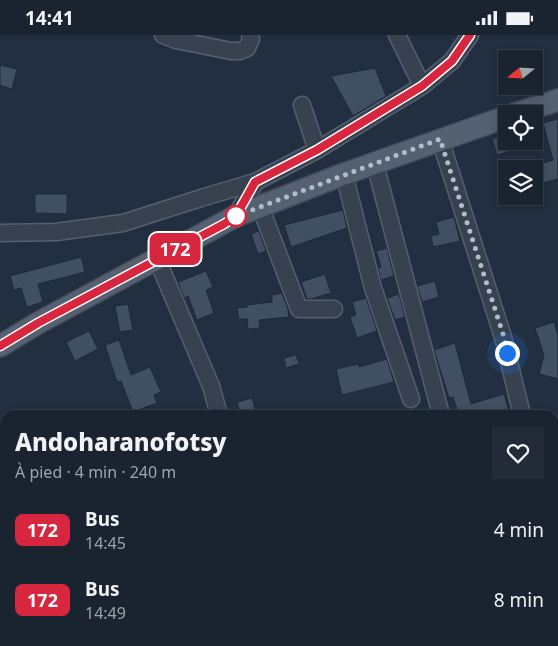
<!DOCTYPE html>
<html lang="fr">
<meta charset="utf-8">
<style>
body{margin:0;font-family:"Noto Sans",sans-serif;background:#232b38;color:#f1f3f6;height:100vh;display:flex;flex-direction:column;font-size:19px;white-space:nowrap}
*{box-sizing:border-box;margin:0}
p{font-size:16px;color:#9fa4ab}
.icon{flex:none;width:28px;height:28px;fill:none;stroke:currentColor;stroke-width:2;stroke-linecap:round;stroke-linejoin:round}
.map{position:relative;flex:1;overflow:hidden}
.drawer{position:absolute;left:0px;top:375px;width:559px;height:236px;display:flex;flex-direction:column;background:#1a2330;border-radius:15px 15px 0 0;box-shadow:0 2px 8px #0003,0 0 0 1px #38404c}
.drawer>*{flex:none}
.badge{padding:0 10px;border-radius:8px;font-size:18px;line-height:32px}
.needle{width:32px;rotate:252deg}
.fabs{position:absolute;left:498px;top:15px;display:grid;gap:10px}
.fabs a{display:grid;place-items:center;width:45px;height:45px;border-radius:0px;background:#1a2330;box-shadow:0 2px 8px #0003,0 0 0 1px #38404c;font-size:25px}
.you{position:absolute;width:25px;height:25px;margin:-12px;border:4px solid #fff;border-radius:50%;background:#1a73e8;box-shadow:0 0 0 8px #1a73e833}
.map>.badge{position:absolute;translate:-50% -50%;box-shadow:0 0 0 2px #fff}
.round{display:grid;place-items:center;flex:none;width:52px;height:52px;border-radius:0px;background:#232b38}
.overview{display:flex;align-items:center;justify-content:space-between;height:85px;padding:0 15px}
h1{font-size:24px;font-weight:800;line-height:38px}
ul{padding:0;list-style:none}
li{display:flex;align-items:center;gap:15px;height:70px;padding:0 15px}
li div{flex:1}
li b{display:block;font-size:19px}
li em{font-style:normal}
li .badge{min-width:55px;font-weight:700;text-align:center}
.status{display:flex;justify-content:space-between;align-items:center;height:35px;padding:0 25px;background:#1a2330;direction:ltr}
.status svg{height:14px;fill:currentColor}
.map>svg:first-child{display:block}
.building{fill:#414f62;stroke:#1e2837}
.lines{fill:none;stroke-linecap:round;stroke-linejoin:round}
.minor-casing{stroke:#555f6e;stroke-width:19}
.major-casing{stroke:#404a59;stroke-width:24}
.minor{stroke:#374150;stroke-width:16}
.major{stroke:#556070;stroke-width:21}
.line-casing{stroke:#fff;stroke-width:11}
.line{stroke:#d7263d;stroke-width:8}
.walk{stroke:#b3bccb;stroke-width:5;stroke-dasharray:0 9}
.stop-dot{fill:#fff;stroke:#d7263d;stroke-width:2.5}
</style>
<div class="status"><b>14:41</b><svg viewBox="0 0 49 12"><path d="M0 12V9h3v3zM5 12V6h3v6zM10 12V3h3v9zM15 12V0h3v12zM26 1h20v11H26zM47 4h2v5h-2z"/></svg></div>
<div class="map">
<svg width="558" height="611" viewBox="0 0 558 611">
<rect width="100%" height="100%" fill="#222f40"/>
<!-- building -->
<path class="building" d="M0 30 17 34 12 54 0 50Z
M375 33 386 61 353 81 331 41Z
M558 84V144L543 148 537 130 553 125 543 88Z
M502 101 508 117 497 120 492 104Z
M35 159H67V179L35 178Z
M343 175 347 193 291 212 284 190Z
M454 182 460 206 433 212 431 201 439 199 436 187Z
M259 196 266 216 258 219 251 199Z
M387 213 394 241 381 245 378 233 381 232 376 216Z
M81 222 85 237 38 249 43 267 27 272 21 253 14 255 10 241Z
M206 236 213 252 206 255 214 278 197 285 188 261 184 263 178 247Z
M325 239 331 258 311 264H307L301 247Z
M435 246 439 262 422 267 417 251Z
M282 258 288 274 289 282 259 285 260 293 248 294 247 284H239L237 273 247 272V270L272 267V260Z
M399 259 405 282 395 285 387 263Z
M366 263 377 296 357 303 350 282 356 280 352 267Z
M128 269 133 295 120 297 115 271Z
M554 287 558 300V344L539 339 544 320 535 293Z
M89 296 98 314 75 326 66 307Z
M119 305 131 340 150 332 161 357 154 360 157 368 133 377 121 346 117 347 105 310Z
M455 308 471 369 504 359 509 376 494 380H459L453 362 449 363 434 315Z
M296 320 299 329 286 333 284 323Z
M387 324 394 347 342 360 336 334 359 329V332Z
M252 363 257 380H240L237 367Z"/>
<g class="lines">
<!-- minor casing -->
<g class="minor-casing">
<path id="minor" d="M163 0 176 5 231 16H240L247 13 251 4 250 0
M397 0 422 51
M302 70 317 115
M440 104 503 302 522 380
M375 129 441 380
M344 139 373 253 411 364
M260 171 299 274H334
M236 181 255 147 317 115 422 51 452 26 470 0
M0 198 56 197 123 188 201 163 255 147
M157 224 211 351 219 380
M554 480 558 479
M0 527 5 528
M0 574 5 575
M343 606 350 611
M217 611 218 606"/>
</g>
<!-- major casing -->
<g class="major-casing">
<path id="major" d="M515 79 558 65
M0 311 38 288 236 181 344 139 506 82"/>
</g>
<!-- minor -->
<use href="#minor" class="minor"/>
<!-- major -->
<use href="#major" class="major"/>
</g>
<g class="lines">
<!-- line casing -->
<g class="line-casing">
<path id="line" d="M0 311 38 288 224 189 236 181 255 147 317 115 422 51 452 26 470 0"/>
</g>
<!-- line -->
<use href="#line" class="line"/>
<!-- walk -->
<path class="walk" d="M236 181 440 104 504 302 507 318"/>
</g>
<!-- markers -->
<circle class="stop-dot" cx="236" cy="181" r="10"/>
</svg>
<div class="fabs">
<a><svg class="needle" viewBox="-14 -14 28 28"><path d="M0-13l5 13h-10z" fill="#e53935"/><path d="M0 13l5-13h-10z" fill="#9fa4ab"/></svg></a>
<a><svg class="icon" aria-label="locate" viewBox="0 0 24 24"><circle cx="12" cy="12" r="6"/><path d="M12 2v4M12 18v4M2 12h4M18 12h4"/></svg></a>
<a><svg class="icon" aria-label="layers" viewBox="0 0 24 24"><path d="M12 4l9 5-9 5-9-5zM3 14l9 5 9-5"/></svg></a>
</div>
<div class="you" style="left:507px;top:318px"></div>
<b class="badge" style="left:175px;top:214px;background:#d7263d;color:#fff">172</b>
<section class="drawer">
<div class="overview"><div><h1>Andoharanofotsy</h1><p>À pied · 4 min · 240 m</p></div><a class="round"><svg class="icon" aria-label="heart" viewBox="0 0 24 24"><path d="M12 20l-8-8c-3-5 5-10 8-4 3-6 11-1 8 4z"/></svg></a></div>
<ul>
<li><span class="badge" style="background:#d7263d;color:#fff">172</span><div><b>Bus</b><p>14:45</p></div><em>4 min</em></li>
<li><span class="badge" style="background:#d7263d;color:#fff">172</span><div><b>Bus</b><p>14:49</p></div><em>8 min</em></li>
</ul>
</section>
</div>
